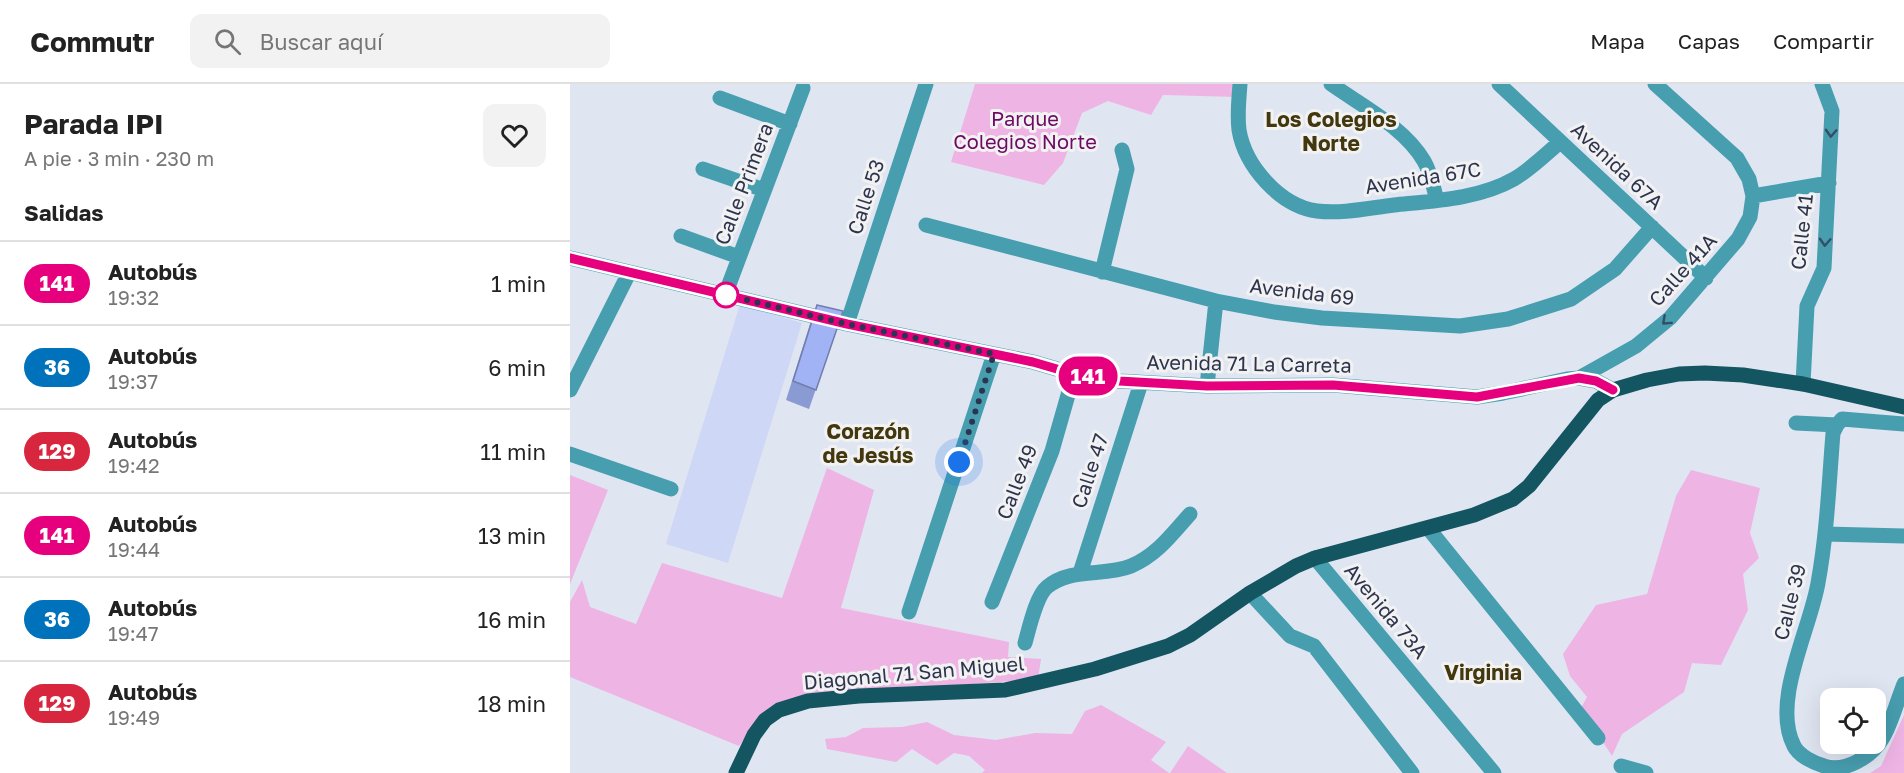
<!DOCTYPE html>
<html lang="es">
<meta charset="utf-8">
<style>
body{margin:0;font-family:"Golos Text",sans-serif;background:#f2f2f2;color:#222;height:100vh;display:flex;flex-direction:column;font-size:22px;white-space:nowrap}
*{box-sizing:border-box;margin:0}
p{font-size:20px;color:#767676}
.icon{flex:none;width:33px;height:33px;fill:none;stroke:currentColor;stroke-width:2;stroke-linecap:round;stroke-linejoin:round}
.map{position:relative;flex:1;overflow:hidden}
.panel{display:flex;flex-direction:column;background:#fff;width:570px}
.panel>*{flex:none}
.badge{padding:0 12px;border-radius:20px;font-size:21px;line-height:39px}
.tools{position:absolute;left:1250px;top:604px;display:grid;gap:12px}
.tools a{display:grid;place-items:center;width:66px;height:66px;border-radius:12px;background:#fff;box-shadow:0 6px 24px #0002;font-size:30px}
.you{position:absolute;width:30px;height:30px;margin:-15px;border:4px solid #fff;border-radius:50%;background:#1a73e8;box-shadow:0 0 0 9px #1a73e833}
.map>.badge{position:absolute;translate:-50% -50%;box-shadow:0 0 0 3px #fff}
h2{padding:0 24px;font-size:22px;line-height:54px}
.round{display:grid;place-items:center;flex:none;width:63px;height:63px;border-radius:12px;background:#f2f2f2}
.headline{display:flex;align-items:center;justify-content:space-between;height:102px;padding:0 24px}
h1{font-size:28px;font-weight:700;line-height:45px}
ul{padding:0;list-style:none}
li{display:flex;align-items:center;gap:18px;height:84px;padding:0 24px;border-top:2px solid #e0e0e0}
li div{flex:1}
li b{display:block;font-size:22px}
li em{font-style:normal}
li .badge{min-width:66px;font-weight:700;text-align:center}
header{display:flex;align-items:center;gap:36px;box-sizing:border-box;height:84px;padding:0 30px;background:#fff;border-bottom:2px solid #e0e0e0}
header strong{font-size:28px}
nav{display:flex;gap:33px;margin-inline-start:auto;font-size:21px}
.search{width:420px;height:54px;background:#f2f2f2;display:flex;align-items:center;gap:15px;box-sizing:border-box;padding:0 21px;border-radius:12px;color:#767676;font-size:22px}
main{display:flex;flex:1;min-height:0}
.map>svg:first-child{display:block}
.built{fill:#ced7f6}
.green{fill:#eeb4e4}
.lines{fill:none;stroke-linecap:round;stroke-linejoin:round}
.minor{stroke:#479eaf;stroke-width:15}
.major{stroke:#135560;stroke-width:15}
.wall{fill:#8a9ad3}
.building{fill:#a1b3f5;stroke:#717dac;stroke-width:1.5}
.oneway{stroke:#344e67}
.line-casing{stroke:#fff;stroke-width:14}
.line{stroke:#e6007e;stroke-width:9}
.walk{stroke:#2d344f;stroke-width:6;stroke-dasharray:0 10.8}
.stop-dot{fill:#fff;stroke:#e6007e;stroke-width:3}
.labels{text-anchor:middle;stroke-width:6;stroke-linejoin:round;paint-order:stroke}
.park-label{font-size:20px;fill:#6e0a66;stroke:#f2f2f2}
.street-label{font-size:20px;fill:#2d344f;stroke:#f2f2f2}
.neighbourhood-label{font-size:21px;font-weight:bold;fill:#43370d;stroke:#f2f2f2}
</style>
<header>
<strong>Commutr</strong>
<div class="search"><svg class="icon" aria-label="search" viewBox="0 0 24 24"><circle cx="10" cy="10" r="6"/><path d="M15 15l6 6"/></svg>Buscar aquí</div>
<nav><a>Mapa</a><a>Capas</a><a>Compartir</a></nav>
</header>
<main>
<section class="panel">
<div class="headline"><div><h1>Parada IPI</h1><p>A pie · 3 min · 230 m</p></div><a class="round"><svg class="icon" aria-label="heart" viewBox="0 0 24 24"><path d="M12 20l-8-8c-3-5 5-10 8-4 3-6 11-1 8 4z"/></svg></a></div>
<h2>Salidas</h2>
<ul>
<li><span class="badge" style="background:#e6007e;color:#fff">141</span><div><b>Autobús</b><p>19:32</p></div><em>1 min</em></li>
<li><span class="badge" style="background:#0072bc;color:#fff">36</span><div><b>Autobús</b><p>19:37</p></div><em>6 min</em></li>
<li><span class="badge" style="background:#d7263d;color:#fff">129</span><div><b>Autobús</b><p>19:42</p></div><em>11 min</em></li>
<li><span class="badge" style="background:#e6007e;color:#fff">141</span><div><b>Autobús</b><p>19:44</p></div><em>13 min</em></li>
<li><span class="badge" style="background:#0072bc;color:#fff">36</span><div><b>Autobús</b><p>19:47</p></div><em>16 min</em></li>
<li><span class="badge" style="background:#d7263d;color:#fff">129</span><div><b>Autobús</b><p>19:49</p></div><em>18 min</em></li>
</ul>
</section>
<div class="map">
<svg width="1334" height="689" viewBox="0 0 1334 689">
<rect width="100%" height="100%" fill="#e0e5f2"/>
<!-- built -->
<path class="built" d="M170 220 232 239 158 479 96 460Z"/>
<!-- green -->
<path class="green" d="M405 0H670L669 13 593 11 581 31 538 17 512 29 493 79 474 101 381 78Z
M257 384 304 406 271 524 439 558 438 573 471 575 468 595 227 613 186 637 169 662 0 593V518L12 496 20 523 66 540 92 479 212 514Z
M1121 386 1190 404 1180 449 1189 474 1173 490 1178 526 1151 581 1122 579 1114 608 1052 650 1042 672 1011 624 1017 613 1000 592 993 570 1026 521 1077 510 1106 412Z
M0 391 38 406 0 500Z
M531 621 596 658 581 676 599 689H412L415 686 399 672 384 669 367 681 342 665 326 678 257 665 255 655 276 653 293 644 332 643 357 638 384 651 426 656 465 649 502 650 515 627Z
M1334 631V689H1300L1311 682Z
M618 662 657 689H600Z"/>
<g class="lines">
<!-- minor -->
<path class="minor" d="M670 0C669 15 667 30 669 46 675 82 710 122 747 127 772 130 799 124 824 121 863 117 909 115 944 95 961 85 975 71 990 58
M761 0C792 22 834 43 854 77 861 89 863 103 867 116
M929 0 1136 194
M150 14 220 40
M133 85 194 106
M1183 112 1259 99
M356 141 646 217 704 228 752 234 890 242 938 235 1001 215 1045 185 1082 143
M111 152 169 173
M0 174 277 240 463 278 504 290 549 297 637 302 763 301 907 313 933 309 997 295 1009 294 1026 297 1043 306
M532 188 557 85 552 66
M155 211 233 4
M277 240 356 0
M1009 294 1066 262 1100 234 1168 155 1180 133 1183 112 1179 95 1167 74 1085 0
M1233 300 1237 222 1254 184 1262 27 1252 0
M637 302 646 217
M0 306 59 189
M1226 339 1267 341 1272 335 1334 340
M1267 341 1263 349C1259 399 1257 450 1248 499 1240 546 1201 618 1224 662 1229 672 1244 679 1254 682 1275 689 1301 673 1312 655 1321 641 1327 617 1334 600
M0 370 101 405
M858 444 1028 654
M1255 450 1334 452
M745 474 924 689
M510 489 571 299
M680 509 720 552 744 562 842 689
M422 518 482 367 504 290
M339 528 424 270
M455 559C459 545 466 512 477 503 501 483 534 493 561 482 587 471 602 450 620 430
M1051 682 1076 689"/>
<!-- major -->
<path class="major" d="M166 689 184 651 195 636 209 626 238 617 289 612 435 606 525 585 598 562 620 551 680 509 726 482 745 474 904 431 943 415 959 402 1028 316 1043 306 1077 296 1109 290 1135 289 1173 291 1233 300 1334 323"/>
</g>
<!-- wall -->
<path class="wall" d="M247 221 273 227 239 325 216 316 240 240Z"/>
<!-- building -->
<path class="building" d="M247 221 273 227 246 306 223 297Z"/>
<!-- one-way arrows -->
<defs><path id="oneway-chevron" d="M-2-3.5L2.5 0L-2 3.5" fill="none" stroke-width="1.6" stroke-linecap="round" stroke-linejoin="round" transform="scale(1.5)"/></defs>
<g class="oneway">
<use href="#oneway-chevron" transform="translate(1261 49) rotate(93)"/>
<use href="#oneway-chevron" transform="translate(1255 158) rotate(93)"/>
<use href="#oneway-chevron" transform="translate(1096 237) rotate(138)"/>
</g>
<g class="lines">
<!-- line casing -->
<g class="line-casing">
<path id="line" d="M0 174 277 240 463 278 504 290 549 297 637 302 763 301 907 313 1009 294 1026 297 1043 306"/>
</g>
<!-- line -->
<use href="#line" class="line"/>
<!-- walk -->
<path class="walk" d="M156 211 277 240 424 270 389 378"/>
</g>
<!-- markers -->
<circle class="stop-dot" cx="156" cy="211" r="12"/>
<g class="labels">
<!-- park labels -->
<g class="park-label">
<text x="455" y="42">Parque<tspan x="455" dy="23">Colegios Norte</tspan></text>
</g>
<!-- street labels -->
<g class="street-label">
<text transform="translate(1047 82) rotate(43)" y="7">Avenida 67A</text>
<text transform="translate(853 94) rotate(-9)" y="7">Avenida 67C</text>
<text transform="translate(174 100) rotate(-69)" y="7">Calle Primera</text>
<text transform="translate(296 113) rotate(-72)" y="7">Calle 53</text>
<text transform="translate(1232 148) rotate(-84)" y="7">Calle 41</text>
<text transform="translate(1113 186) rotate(-48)" y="7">Calle 41A</text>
<text transform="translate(732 208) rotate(7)" y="7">Avenida 69</text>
<text transform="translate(679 280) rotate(1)" y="7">Avenida 71 La Carreta</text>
<text transform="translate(520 387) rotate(-72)" y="7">Calle 47</text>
<text transform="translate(447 398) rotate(-69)" y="7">Calle 49</text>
<text transform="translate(1220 518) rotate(-76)" y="7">Calle 39</text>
<text transform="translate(816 527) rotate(50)" y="7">Avenida 73A</text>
<text transform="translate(344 589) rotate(-5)" y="7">Diagonal 71 San Miguel</text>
</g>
<!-- neighbourhood labels -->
<g class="neighbourhood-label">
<text x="761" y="43">Los Colegios<tspan x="761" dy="24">Norte</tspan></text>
<text x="298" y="355">Corazón<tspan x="298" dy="24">de Jesús</tspan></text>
<text x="913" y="596">Virginia</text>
</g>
</g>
</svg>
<div class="tools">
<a><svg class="icon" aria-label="locate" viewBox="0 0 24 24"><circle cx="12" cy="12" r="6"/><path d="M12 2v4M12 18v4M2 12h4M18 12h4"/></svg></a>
</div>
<div class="you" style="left:389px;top:378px"></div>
<b class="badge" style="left:518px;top:292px;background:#e6007e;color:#fff">141</b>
</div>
</main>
